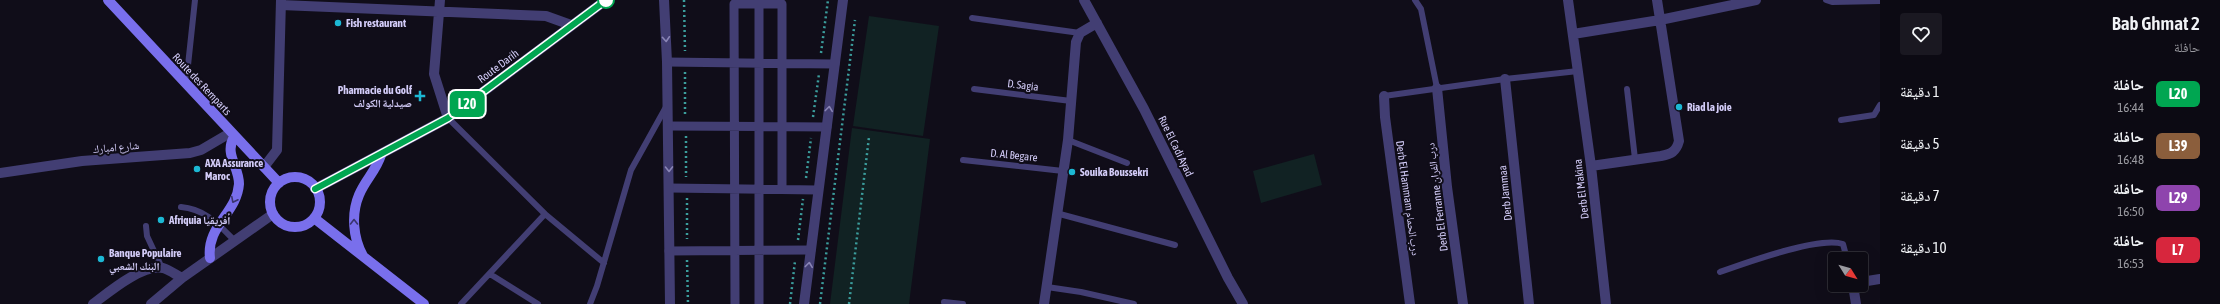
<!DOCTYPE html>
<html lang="ar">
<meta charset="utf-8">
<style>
body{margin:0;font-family:"Asap Condensed","Noto Naskh Arabic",sans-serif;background:#1a1821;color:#f1f3f6;direction:rtl;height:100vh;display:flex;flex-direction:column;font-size:15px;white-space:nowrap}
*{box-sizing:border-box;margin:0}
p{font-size:13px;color:#9a9aa0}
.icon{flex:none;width:22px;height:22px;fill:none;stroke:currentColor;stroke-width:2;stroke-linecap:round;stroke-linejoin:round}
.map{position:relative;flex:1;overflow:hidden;direction:ltr}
.panel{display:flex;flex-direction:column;background:#0c0a13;width:340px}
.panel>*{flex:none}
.badge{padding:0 8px;border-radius:6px;font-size:14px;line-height:26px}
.needle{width:26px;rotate:127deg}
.fabs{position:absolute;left:1828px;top:252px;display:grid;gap:8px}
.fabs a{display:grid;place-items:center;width:40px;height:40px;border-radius:4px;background:#0c0a13;box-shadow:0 4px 16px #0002,0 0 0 1px #2c2b33;font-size:20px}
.map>.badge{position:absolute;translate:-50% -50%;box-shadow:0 0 0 2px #fff}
.round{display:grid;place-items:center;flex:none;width:42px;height:42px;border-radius:4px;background:#1a1821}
.summary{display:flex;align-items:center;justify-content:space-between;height:68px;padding:0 20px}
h1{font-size:19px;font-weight:600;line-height:30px}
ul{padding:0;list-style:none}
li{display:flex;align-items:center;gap:12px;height:52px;padding:0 20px}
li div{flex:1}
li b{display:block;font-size:15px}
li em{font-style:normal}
li .badge{min-width:44px;font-weight:700;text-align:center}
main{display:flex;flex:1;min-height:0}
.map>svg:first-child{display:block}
.green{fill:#112223}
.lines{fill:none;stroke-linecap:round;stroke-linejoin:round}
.path{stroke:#3b9d9c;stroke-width:2.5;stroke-dasharray:2 3;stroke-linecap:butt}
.service{stroke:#423e73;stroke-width:6}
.pedestrian{stroke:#423e73;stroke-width:9}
.minor{stroke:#423e73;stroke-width:10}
.tertiary{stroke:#423e73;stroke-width:10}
.secondary{stroke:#796fec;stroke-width:10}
.oneway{stroke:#8a85b6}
.oneway2{stroke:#3a346d}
.line-casing{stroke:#fff;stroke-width:9}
.line{stroke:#00a651;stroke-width:6}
.stop-dot{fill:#fff;stroke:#00a651;stroke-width:2}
.poi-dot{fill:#1cb8d4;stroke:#100d19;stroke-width:1.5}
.labels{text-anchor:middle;stroke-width:4;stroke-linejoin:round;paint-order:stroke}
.poi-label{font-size:11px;font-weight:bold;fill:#d3ccf8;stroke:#100d19;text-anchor:start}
.street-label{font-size:11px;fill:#d3ccf8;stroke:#100d19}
</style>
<main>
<section class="panel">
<div class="summary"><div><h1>Bab Ghmat 2</h1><p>حافلة</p></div><a class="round"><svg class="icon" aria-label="heart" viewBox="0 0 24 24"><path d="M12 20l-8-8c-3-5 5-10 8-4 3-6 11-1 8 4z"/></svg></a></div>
<ul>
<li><span class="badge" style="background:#00a651;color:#fff">L20</span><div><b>حافلة</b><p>16:44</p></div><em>1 دقيقة</em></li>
<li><span class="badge" style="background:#8b5e3c;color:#fff">L39</span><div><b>حافلة</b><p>16:48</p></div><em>5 دقيقة</em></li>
<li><span class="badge" style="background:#8e44ad;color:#fff">L29</span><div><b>حافلة</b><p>16:50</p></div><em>7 دقيقة</em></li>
<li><span class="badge" style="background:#d7263d;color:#fff">L7</span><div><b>حافلة</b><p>16:53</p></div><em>10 دقيقة</em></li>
</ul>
</section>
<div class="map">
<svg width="1880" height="304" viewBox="0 0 1880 304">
<rect width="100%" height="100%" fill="#100d19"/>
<!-- green -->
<path class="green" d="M869 16 939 26 923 136 853 126Z
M852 128 930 139 909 304H830Z
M1314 154 1322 185 1261 203 1253 171Z"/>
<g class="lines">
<!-- path -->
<path class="path" d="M684 0 685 51
M821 53 828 0
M685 72V115
M813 117 819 74
M686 136V177
M806 178 811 138
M687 198V239
M798 240 803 199
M687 260 688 304
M790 304 795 261
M820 304 855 20
M849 304 869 137"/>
<!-- service -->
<path class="service" d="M1415 0 1421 9 1437 88
M1826 0 1832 2 1880 1
M972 18 1080 33
M186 84 195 0
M974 89 1071 101
M1627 89 1635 159
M1384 96 1505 79 1578 71
M448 118 545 214 604 263
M1841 120 1874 115 1880 105
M1068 140 1127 163
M963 160 1063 171
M181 207C205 209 218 224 234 240
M1056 213 1175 245
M146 226 147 236 162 268
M1720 272C1745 263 1819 236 1843 244L1847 259
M490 274 538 304
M1047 287 1081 292 1134 304
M944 302 963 304
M461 304 545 214
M590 304 597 286 631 170 666 107"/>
<!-- pedestrian -->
<path class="pedestrian" d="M667 62 835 64
M668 126 827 127
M669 188 818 190
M669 251 811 250
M735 304 734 4H782V189
M759 304V4"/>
<!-- minor -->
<path class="minor" d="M440 0 434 74 448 118
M1084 0 1144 109 1228 278 1243 304
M1568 0 1591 166 1606 304
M281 5 546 16 571 25
M1573 34 1660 20 1756 0
M1505 79 1529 304
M1437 88 1447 187 1463 304
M1384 96 1385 117 1410 304
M1591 166 1661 156C1671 154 1676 152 1679 141L1657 0
M264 167 277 150 281 0
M0 173 82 161 190 153 201 150 230 133
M1861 282 1880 279
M1853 285 1856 304
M1044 304 1068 140 1076 42 1080 33 1097 23"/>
<!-- tertiary -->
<path class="tertiary" d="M664 0 667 62 670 304
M315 189 448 118 606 0
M93 304C109 292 142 264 163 268 170 270 176 275 182 278
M151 304 182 278 273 214
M804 304 843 0"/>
<!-- secondary -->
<path class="secondary" d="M108 0 279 183
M270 202a25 25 0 1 1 50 0a25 25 0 1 1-50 0Z
M314 218 424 304
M363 256C353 238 351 214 359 195 365 180 376 171 381 155
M210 258C206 226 237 213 239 184 239 166 224 154 234 137"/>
</g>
<!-- one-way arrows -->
<defs><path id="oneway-chevron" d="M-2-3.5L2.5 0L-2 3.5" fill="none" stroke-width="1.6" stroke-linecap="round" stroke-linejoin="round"/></defs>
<g class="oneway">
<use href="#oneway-chevron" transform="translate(666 39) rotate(86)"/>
<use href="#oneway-chevron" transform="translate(829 109) rotate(-83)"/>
<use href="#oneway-chevron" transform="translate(669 169) rotate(89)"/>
<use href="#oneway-chevron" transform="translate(809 265) rotate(-83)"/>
</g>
<g class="oneway2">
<use href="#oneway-chevron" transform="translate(234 200) rotate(117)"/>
<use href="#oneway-chevron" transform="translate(354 222) rotate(-90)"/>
</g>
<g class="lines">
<!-- line casing -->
<g class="line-casing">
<path id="line" d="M315 189 448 118 606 0"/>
</g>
<!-- line -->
<use href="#line" class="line"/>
</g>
<!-- markers -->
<circle class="stop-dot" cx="606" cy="0" r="8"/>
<g class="poi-dot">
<circle cx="338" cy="23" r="4"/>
<path d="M418 90h4v4h4v4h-4v4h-4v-4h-4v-4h4z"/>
<circle cx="1679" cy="107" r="4"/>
<circle cx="197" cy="169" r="4"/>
<circle cx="1072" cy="172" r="4"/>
<circle cx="161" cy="220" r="4"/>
<circle cx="101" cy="259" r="4"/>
</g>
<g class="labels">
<!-- poi labels -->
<g class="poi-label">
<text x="346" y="27">Fish restaurant</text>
<text x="412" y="94" text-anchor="end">Pharmacie du Golf<tspan x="412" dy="13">صيدلية الكولف</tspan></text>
<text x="1687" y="111">Riad la joie</text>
<text x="205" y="167">AXA Assurance<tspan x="205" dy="13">Maroc</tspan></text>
<text x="1080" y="176">Souika Boussekri</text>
<text x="169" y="224">Afriquia أفريقيا</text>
<text x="109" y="257">Banque Populaire<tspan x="109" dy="13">البنك الشعبي</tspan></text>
</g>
<!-- street labels -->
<g class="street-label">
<text transform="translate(498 66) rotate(-37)" y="4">Route Darih</text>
<text transform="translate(202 84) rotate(47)" y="4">Route des Remparts</text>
<text transform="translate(1023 85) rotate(7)" y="4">D. Sagia</text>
<text transform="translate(1176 146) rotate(64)" y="4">Rue El Cadi Ayad</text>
<text transform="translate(116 147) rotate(-5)" y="4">شارع امبارك</text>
<text transform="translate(1014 155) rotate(6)" y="4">D. Al Begare</text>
<text transform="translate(1581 189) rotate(-97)" y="4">Derb El Makina</text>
<text transform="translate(1505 193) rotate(-96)" y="4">Derb Jammaa</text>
<text transform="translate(1437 197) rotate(-97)" y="4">Derb El Ferranne درب الفران</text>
<text transform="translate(1408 198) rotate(82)" y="4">Derb El Hammam درب الحمام</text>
</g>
</g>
</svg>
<div class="fabs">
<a><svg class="needle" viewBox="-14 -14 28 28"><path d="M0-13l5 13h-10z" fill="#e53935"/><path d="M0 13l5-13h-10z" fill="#9a9aa0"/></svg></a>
</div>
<b class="badge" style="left:467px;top:104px;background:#00a651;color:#fff">L20</b>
</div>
</main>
